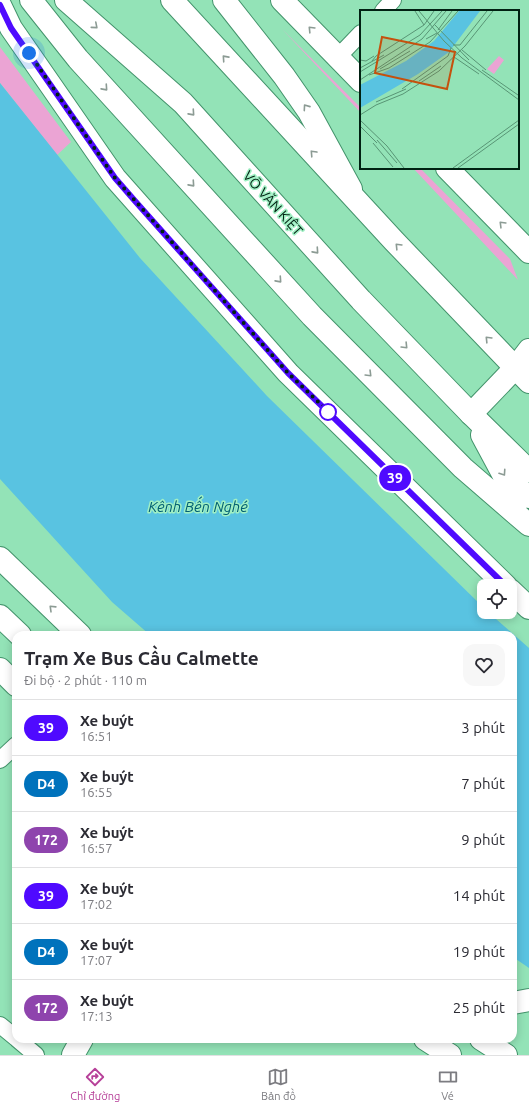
<!DOCTYPE html>
<html lang="vi">
<meta charset="utf-8">
<style>
body{margin:0;font-family:Ubuntu,sans-serif;background:#f7f7f7;color:#2b2b33;height:100vh;display:flex;flex-direction:column;font-size:15px;white-space:nowrap}
*{box-sizing:border-box;margin:0}
p{font-size:13px;color:#7c7c81}
.icon{flex:none;width:22px;height:22px;fill:none;stroke:currentColor;stroke-width:2;stroke-linecap:round;stroke-linejoin:round}
.map{position:relative;flex:1;overflow:hidden}
.side{position:absolute;left:12px;top:631px;width:505px;height:412px;display:flex;flex-direction:column;background:#fff;border-radius:12px;box-shadow:0 2px 10px #0003}
.side>*{flex:none}
.badge{padding:0 8px;border-radius:13px;font-size:14px;line-height:26px}
.controls{position:absolute;left:477px;top:579px;display:grid;gap:8px}
.controls a{display:grid;place-items:center;width:40px;height:40px;border-radius:8px;background:#fff;box-shadow:0 2px 10px #0003;font-size:20px}
.you{position:absolute;width:20px;height:20px;margin:-10px;border:3px solid #fff;border-radius:50%;background:#1a73e8;box-shadow:0 0 0 6px #1a73e833}
.map>.badge{position:absolute;translate:-50% -50%;box-shadow:0 0 0 2px #fff}
.round{display:grid;place-items:center;flex:none;width:42px;height:42px;border-radius:12px;background:#f7f7f7}
.overview{display:flex;align-items:center;justify-content:space-between;height:68px;padding:0 12px}
h1{font-size:19px;font-weight:600;line-height:30px}
ul{padding:0;list-style:none}
li{display:flex;align-items:center;gap:12px;height:56px;padding:0 12px;border-top:1px solid #e1e1e2}
li div{flex:1}
li b{display:block;font-size:15px}
li em{font-style:normal}
li .badge{min-width:44px;font-weight:700;text-align:center}
.dock{display:flex;justify-content:space-around;align-items:center;height:56px;border-top:1px solid #e1e1e2;background:#fff;font-size:11px;color:#7c7c81}
.dock a{display:grid;justify-items:center;gap:2px}
.dock .active{color:#b74199}
.map>svg:first-child{display:block}
.green{fill:#eba4d4}
.water{fill:#59c3e1}
.lines{fill:none;stroke-linecap:round;stroke-linejoin:round}
.service-casing{stroke:#43936b;stroke-width:18}
.tertiary-casing{stroke:#43936b;stroke-width:24}
.secondary-casing{stroke:#43936b;stroke-width:24}
.primary-casing{stroke:#43936b;stroke-width:24}
.trunk-casing{stroke:#43936b;stroke-width:24}
.service{stroke:#fff;stroke-width:16}
.tertiary{stroke:#fff;stroke-width:22}
.secondary{stroke:#fff;stroke-width:22}
.primary{stroke:#fff;stroke-width:22}
.trunk{stroke:#fff;stroke-width:22}
.oneway{stroke:#8c9b94}
.line-casing{stroke:#fff;stroke-width:9}
.line{stroke:#4f0aff;stroke-width:6}
.walk{stroke:#002112;stroke-width:4;stroke-dasharray:0 7.2}
.stop-dot{fill:#fff;stroke:#4f0aff;stroke-width:2}
.labels{text-anchor:middle;stroke-width:3;stroke-linejoin:round;paint-order:stroke}
.street-label{font-size:14px;fill:#002112;stroke:#a0f0c4}
.water-label{font-size:15px;font-style:italic;fill:#005e73;stroke:#a0f0c4}
.inset-road{fill:none;stroke:#589575;stroke-width:1}
.view{fill:#c5510d;fill-opacity:0.15;stroke:#c5510d;stroke-width:2}
.inset-edge{fill:none;stroke:#002112;stroke-width:2}
</style>
<div class="map">
<svg width="529" height="1055" viewBox="0 0 529 1055">
<rect width="100%" height="100%" fill="#93e3b7"/>
<!-- green -->
<path class="green" d="M282 29 361 108V113Z
M0 47 71 142 57 155 0 83Z
M413 168H420L510 259 518 280Z"/>
<!-- water -->
<path class="water" d="M0 83 140 258 267 396 484 608V612H488L529 648V968L513 957V635H150L112 602 0 479Z"/>
<g class="lines">
<!-- service casing -->
<g class="service-casing">
<path id="service" d="M383 11 393 0
M338 57 361 33
M0 760 16 745
M0 1025 16 1038
M17 1039 36 1055"/>
</g>
<!-- tertiary casing -->
<g class="tertiary-casing">
<path id="tertiary" d="M471 414 516 367 529 350
M73 1055 82 1039"/>
</g>
<!-- secondary casing -->
<g class="secondary-casing">
<path id="secondary" d="M0 558 80 635
M0 616 20 635
M0 669 16 685
M513 1003 529 1000
M425 1039 450 1055
M481 1039 506 1055"/>
</g>
<!-- primary casing -->
<g class="primary-casing">
<path id="primary" d="M224 0 284 76 309 112 351 189
M282 0 361 81
M0 5 11 28 115 178 288 373 506 586
M447 168 529 252
M510 590 529 608"/>
</g>
<!-- trunk casing -->
<g class="trunk-casing">
<path id="trunk" d="M31 0 78 59 312 316 463 468 529 525
M66 0 183 103 361 300 471 414 529 471
M172 0 394 241 529 382
M482 435 504 476 529 497"/>
</g>
<!-- service -->
<use href="#service" class="service"/>
<!-- tertiary -->
<use href="#tertiary" class="tertiary"/>
<!-- secondary -->
<use href="#secondary" class="secondary"/>
<!-- primary -->
<use href="#primary" class="primary"/>
<!-- trunk -->
<use href="#trunk" class="trunk"/>
</g>
<!-- one-way arrows -->
<defs><path id="oneway-chevron" d="M-2-3.5L2.5 0L-2 3.5" fill="none" stroke-width="1.6" stroke-linecap="round" stroke-linejoin="round"/></defs>
<g class="oneway">
<use href="#oneway-chevron" transform="translate(95 26) rotate(41)"/>
<use href="#oneway-chevron" transform="translate(311 29) rotate(-134)"/>
<use href="#oneway-chevron" transform="translate(225 58) rotate(-132)"/>
<use href="#oneway-chevron" transform="translate(105 88) rotate(48)"/>
<use href="#oneway-chevron" transform="translate(306 107) rotate(-125)"/>
<use href="#oneway-chevron" transform="translate(192 113) rotate(48)"/>
<use href="#oneway-chevron" transform="translate(313 153) rotate(-133)"/>
<use href="#oneway-chevron" transform="translate(192 184) rotate(48)"/>
<use href="#oneway-chevron" transform="translate(502 224) rotate(-135)"/>
<use href="#oneway-chevron" transform="translate(398 246) rotate(-134)"/>
<use href="#oneway-chevron" transform="translate(316 251) rotate(48)"/>
<use href="#oneway-chevron" transform="translate(279 280) rotate(48)"/>
<use href="#oneway-chevron" transform="translate(488 339) rotate(-134)"/>
<use href="#oneway-chevron" transform="translate(405 346) rotate(46)"/>
<use href="#oneway-chevron" transform="translate(369 374) rotate(45)"/>
<use href="#oneway-chevron" transform="translate(503 473) rotate(56)"/>
<use href="#oneway-chevron" transform="translate(52 608) rotate(-136)"/>
</g>
<g class="lines">
<!-- line casing -->
<g class="line-casing">
<path id="line" d="M0 5 11 28 115 178 135 201 288 373 506 586"/>
</g>
<!-- line -->
<use href="#line" class="line"/>
<!-- walk -->
<path class="walk" d="M29 53 115 178 288 373 334 417 328 412"/>
</g>
<!-- markers -->
<circle class="stop-dot" cx="328" cy="412" r="8"/>
<g class="labels">
<!-- street labels -->
<g class="street-label">
<text transform="translate(273 203) rotate(48)" y="5">VÕ VĂN KIỆT</text>
</g>
<!-- water labels -->
<g class="water-label">
<text x="198" y="512">Kênh Bến Nghé</text>
</g>
</g>
<!-- overview -->
<g transform="translate(360 10)">
<rect width="159" height="159" fill="#93e3b7"/>
<path d="M139 46 144 50 134 64 127 59Z" fill="#eba4d4"/>
<path d="M99 1H120L89 42 58 64 0 98V75L46 51 74 31Z" fill="#59c3e1"/>
<path class="inset-road" d="M55 1 64 15M59 1 84 31 102 48 159 90M75 15 109 50M78 20 92 1M66 29 77 23M93 35H100L127 1M102 40 126 60M94 47 119 64M0 50 6 51 14 46M12 51 16 46 64 15 74 1M0 58 24 45M20 59 50 41M122 60 158 85M0 62 60 25 82 1M9 65 29 58 70 32 98 1M0 70 62 29 86 1M59 71 81 56M42 79 88 46 91 38M16 92 46 79M0 105 16 95 43 84 79 61 105 36 133 1M0 110 27 136 44 158M0 116 17 133M17 130 37 153M13 133 33 157M93 158 159 110M98 158 159 114"/>
<path class="view" d="M22 27 95 42 87 79 15 63Z"/>
<rect width="159" height="159" class="inset-edge"/>
</g>
</svg>
<div class="controls">
<a><svg class="icon" aria-label="locate" viewBox="0 0 24 24"><circle cx="12" cy="12" r="6"/><path d="M12 2v4M12 18v4M2 12h4M18 12h4"/></svg></a>
</div>
<div class="you" style="left:29px;top:53px"></div>
<b class="badge" style="left:395px;top:478px;background:#4f0aff;color:#fff">39</b>
<section class="side">
<div class="overview"><div><h1>Trạm Xe Bus Cầu Calmette</h1><p>Đi bộ · 2 phút · 110 m</p></div><a class="round"><svg class="icon" aria-label="heart" viewBox="0 0 24 24"><path d="M12 20l-8-8c-3-5 5-10 8-4 3-6 11-1 8 4z"/></svg></a></div>
<ul>
<li><span class="badge" style="background:#4f0aff;color:#fff">39</span><div><b>Xe buýt</b><p>16:51</p></div><em>3 phút</em></li>
<li><span class="badge" style="background:#0072bc;color:#fff">D4</span><div><b>Xe buýt</b><p>16:55</p></div><em>7 phút</em></li>
<li><span class="badge" style="background:#8e44ad;color:#fff">172</span><div><b>Xe buýt</b><p>16:57</p></div><em>9 phút</em></li>
<li><span class="badge" style="background:#4f0aff;color:#fff">39</span><div><b>Xe buýt</b><p>17:02</p></div><em>14 phút</em></li>
<li><span class="badge" style="background:#0072bc;color:#fff">D4</span><div><b>Xe buýt</b><p>17:07</p></div><em>19 phút</em></li>
<li><span class="badge" style="background:#8e44ad;color:#fff">172</span><div><b>Xe buýt</b><p>17:13</p></div><em>25 phút</em></li>
</ul>
</section>
</div>
<nav class="dock">
<a class="active"><svg class="icon" aria-label="directions" viewBox="0 0 24 24"><path d="M12 3l9 9-9 9-9-9zM9 14v-3h6M13 9l2 2-2 2"/></svg>Chỉ đường</a>
<a><svg class="icon" aria-label="map" viewBox="0 0 24 24"><path d="M3 6l6-2 6 2 6-2v14l-6 2-6-2-6 2zM9 4v14M15 6v14"/></svg>Bản đồ</a>
<a><svg class="icon" aria-label="tickets" viewBox="0 0 24 24"><path d="M3 7h18v10H3zM15 7v10"/></svg>Vé</a>
</nav>
